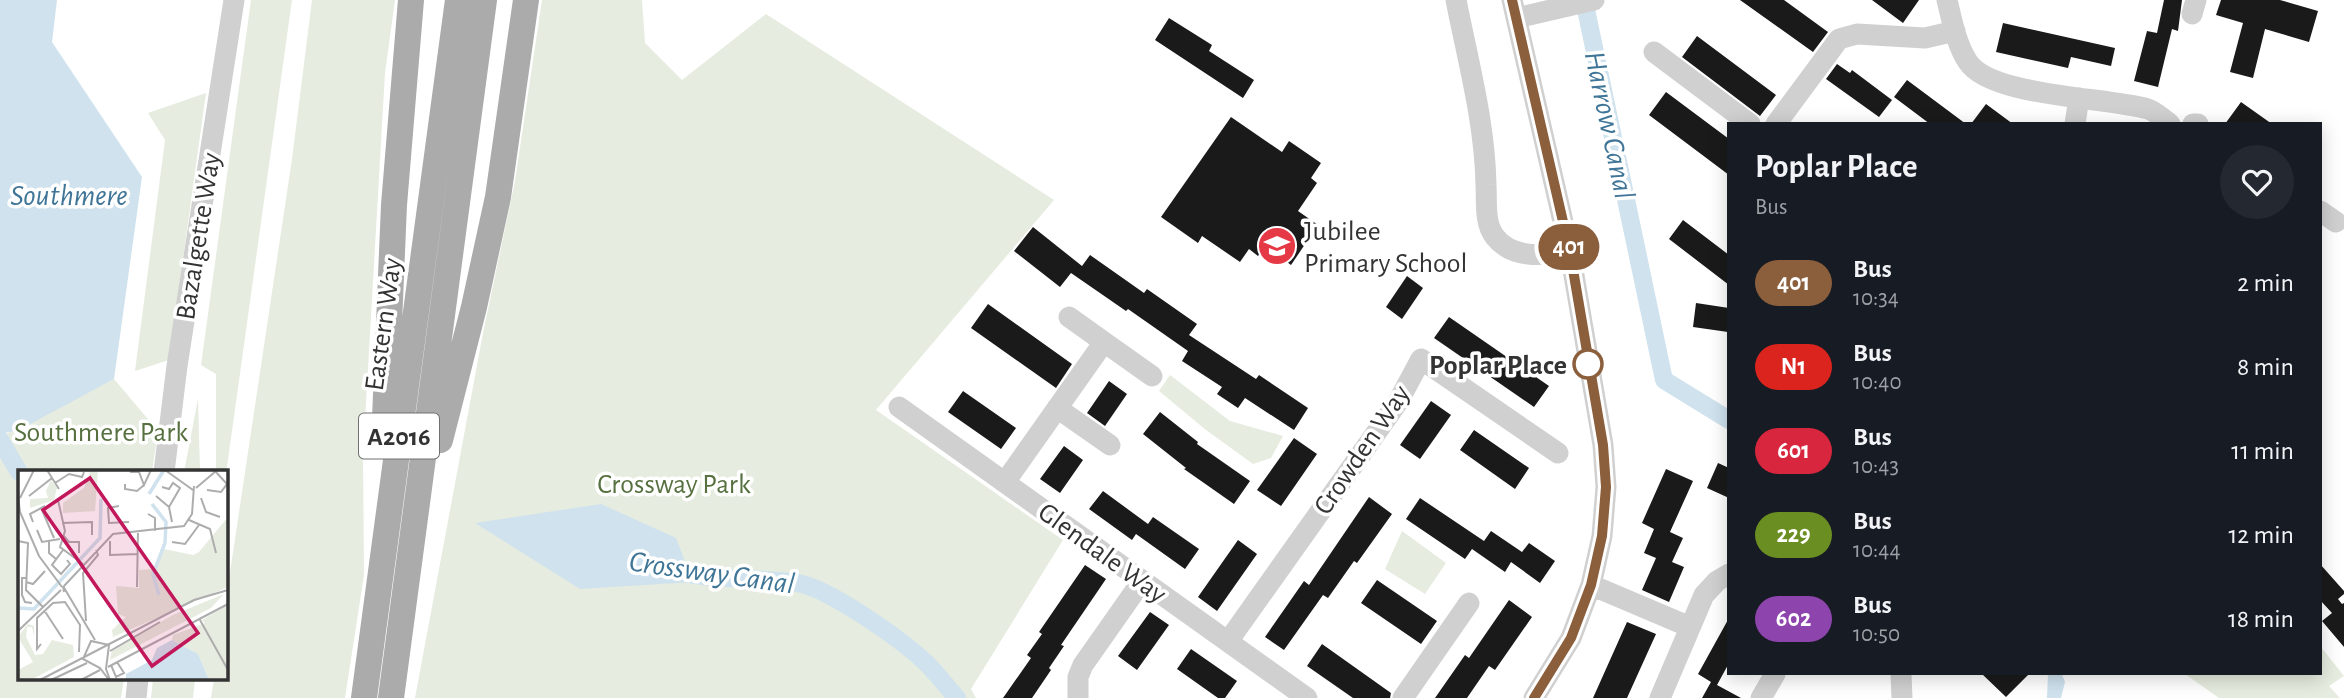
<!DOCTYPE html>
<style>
body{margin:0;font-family:"Alegreya Sans",sans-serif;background:#242831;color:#f1f3f6;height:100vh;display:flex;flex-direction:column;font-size:26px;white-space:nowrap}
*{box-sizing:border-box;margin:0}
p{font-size:23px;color:#9ea1a6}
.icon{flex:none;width:38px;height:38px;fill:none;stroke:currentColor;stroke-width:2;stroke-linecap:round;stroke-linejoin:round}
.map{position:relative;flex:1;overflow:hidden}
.side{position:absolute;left:1727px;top:122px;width:595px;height:553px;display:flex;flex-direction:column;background:#171b24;border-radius:0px;box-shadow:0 4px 18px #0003}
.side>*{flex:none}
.badge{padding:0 14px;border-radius:23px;font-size:24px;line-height:46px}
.map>.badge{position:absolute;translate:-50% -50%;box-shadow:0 0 0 4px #fff}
.round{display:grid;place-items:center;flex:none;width:74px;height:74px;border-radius:37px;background:#242831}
.head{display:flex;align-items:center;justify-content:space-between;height:119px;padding:0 28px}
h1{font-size:33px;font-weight:700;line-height:52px}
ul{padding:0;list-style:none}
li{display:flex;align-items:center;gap:21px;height:84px;padding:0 28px}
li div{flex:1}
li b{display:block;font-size:26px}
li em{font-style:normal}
li .badge{min-width:77px;font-weight:700;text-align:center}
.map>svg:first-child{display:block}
.green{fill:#e6ecdf}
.water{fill:#cfe2ee}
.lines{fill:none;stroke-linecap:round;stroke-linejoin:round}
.canal{stroke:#cfe2ee;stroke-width:18}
.building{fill:#1a1a1a}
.minor{stroke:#d0d0d0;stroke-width:21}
.major{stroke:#ababab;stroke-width:26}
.line-casing{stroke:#fff;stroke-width:16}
.line{stroke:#8b5e3c;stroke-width:10}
.stop-dot{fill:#fff;stroke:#8b5e3c;stroke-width:3.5}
.labels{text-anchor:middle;stroke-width:7;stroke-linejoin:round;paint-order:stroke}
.shield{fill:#fff;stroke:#707070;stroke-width:2}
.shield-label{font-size:26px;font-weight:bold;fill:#333}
.poi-label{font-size:28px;fill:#333;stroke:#fff;text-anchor:start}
.street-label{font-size:28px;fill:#333;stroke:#fff}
.stop-label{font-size:28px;font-weight:bold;fill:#333;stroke:#fff;text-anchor:end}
.park-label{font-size:28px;fill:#56703f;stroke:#fff}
.water-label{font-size:30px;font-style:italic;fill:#3f7597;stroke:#fff}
.inset-river{fill:none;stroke:#cfe2ee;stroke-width:3.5}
.inset-road{fill:none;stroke:#adadad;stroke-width:2}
.view{fill:#c2185b;fill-opacity:0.15;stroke:#c2185b;stroke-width:3.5}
.inset-edge{fill:none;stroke:#333;stroke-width:3.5}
</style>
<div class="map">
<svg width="2344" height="698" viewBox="0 0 2344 698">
<rect width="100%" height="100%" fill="#fff"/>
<!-- green -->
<path class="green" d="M251 0H292L226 474V472H216V374L201 365Z
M312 0H395L385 73 363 455 364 575 345 698H211L214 679H226V599L292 159Z
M542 0H642L645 43 682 80 766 14 1054 200 876 410 1063 540 971 689 976 698H415L483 333 515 181Z
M206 93 169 360 135 371 165 140 148 113Z
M1170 375 1230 421 1283 436 1271 458 1253 464 1206 430 1159 391Z
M114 379 158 431 152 472H19V679H124L121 698H0V437Z
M198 399 200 472H184Z
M1402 531 1446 563 1425 594 1385 569Z
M2321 642V647L2344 676 2329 686 2340 698H2219L2185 674H2320Z
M153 679H195L193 698H151Z"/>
<!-- water -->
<path class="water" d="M0 0H57L52 42 142 177 114 379 19 430 0 434Z
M601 504 676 538 693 582 580 589 475 523Z
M2048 674H2062L2065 682 2061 698H2047Z"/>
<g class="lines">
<!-- canal -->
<path class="canal" d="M1584 0 1664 380 1729 420
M0 440 19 472
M669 570C712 581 755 577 797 583 827 587 902 640 925 662 936 672 946 686 957 698"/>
</g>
<!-- building -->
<path class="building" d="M1740 0H1784L1828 32 1813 52Z
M1872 0H1919L1903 23Z
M2164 0H2182L2178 31 2172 29 2158 87 2134 81 2147 31 2157 33Z
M2221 0H2280L2318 11 2309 42 2265 29 2253 78 2230 72 2243 23 2216 15Z
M1169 18 1212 45 1209 51 1254 80 1243 98 1155 40Z
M2003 23 2115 48 2111 66 2071 57 2068 68 1996 52Z
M1697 36 1776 95 1760 116 1682 57Z
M1837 64 1850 73 1852 70 1892 100 1879 117 1826 79Z
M1907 80 1966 124H1930L1894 97Z
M1666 92 1729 139V175L1649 115Z
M2241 102 2272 124H2225Z
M1986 104 2013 124H1971Z
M1231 117 1282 152 1289 141 1321 163 1311 178 1317 183 1298 211 1318 225 1291 265 1265 246 1258 256 1249 249 1240 262 1202 236 1198 243 1161 217Z
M1683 220 1729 255V285L1669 239Z
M1033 227 1082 266 1090 255 1144 293 1147 289 1197 324 1189 335 1256 379 1259 375 1308 408 1294 430 1245 398 1238 408 1217 394 1222 387 1182 361 1188 351 1128 309 1126 311 1071 273 1060 287 1014 251Z
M1407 276 1423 288 1402 319 1386 307Z
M1696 303 1729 308 1728 332 1693 327Z
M988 304 1072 364 1056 388 971 328Z
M1449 317 1549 386 1534 407 1434 338Z
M1109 381 1127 394 1105 426 1087 413Z
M963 391 1016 428 1001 449 948 412Z
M1431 401 1451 415 1420 459 1400 445Z
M1160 412 1198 442 1197 444 1250 481 1234 504 1184 469 1186 468 1143 434Z
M1474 430 1529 468 1515 489 1460 450Z
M1294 438 1317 454 1281 506 1257 490Z
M1064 446 1083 460 1060 493 1040 479Z
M1718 463 1729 468V498L1707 488Z
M1666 469 1693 481 1670 532 1683 538 1672 562 1684 567 1669 602 1642 590 1656 558 1644 553 1654 529 1642 523Z
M1103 491 1148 524 1153 517 1199 549 1185 569 1136 534 1132 540 1089 509Z
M1369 497 1392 514 1357 563 1354 561 1328 598 1323 595 1284 650 1265 637 1304 581 1309 585Z
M1420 498 1484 541 1491 531 1522 552 1529 543 1555 561 1540 583 1511 562 1505 572 1472 549 1465 559 1406 519Z
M1238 540 1257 554 1217 611 1198 597Z
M2320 564 2344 591V594L2338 599 2342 604 2344 603V647L2322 621 2332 613 2320 600Z
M1085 565 1106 579 1061 645 1064 646 1049 668 1051 670 1032 698H1003L1031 658 1027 655 1042 634 1039 632Z
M1377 580 1437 621 1421 644 1361 603Z
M1509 600 1532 617 1495 670 1489 666 1467 698H1435L1465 655 1469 658Z
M1150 612 1169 625 1137 670 1118 656Z
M1729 618V663L1717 685 1741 698H1702L1711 682 1698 674Z
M1627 622 1656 634 1627 698H1593Z
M1322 644 1391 693 1390 698H1353L1307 666Z
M1191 649 1237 681 1225 698H1218L1177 669Z
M1982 674H2029L2006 697Z"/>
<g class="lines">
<!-- minor -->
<path class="minor" d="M1456 0C1468 61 1485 123 1486 185 1487 202 1484 223 1495 237 1513 260 1545 255 1570 252
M1512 0 1570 252 1603 445 1606 487 1602 536 1591 585 1571 638 1534 698
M1947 0C1952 20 1956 44 1968 62 1991 97 2107 97 2148 109 2156 112 2164 119 2170 124
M2192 14 2196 0
M1516 18 1594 0
M1654 52 1750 124
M1776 124 1839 39 1857 34 1925 38 1955 31
M2075 124 2079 98
M2193 124H2198
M2320 211 2336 222
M1104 342 1152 376
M899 407 1307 698
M1057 408 1110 445
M164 472 177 366 234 0
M1005 482 1104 342 1069 317
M1591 585 1690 627
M1229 640 1398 402 1421 359 1558 453
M1901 674 1902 698
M136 698 138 679
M1078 698V677L1083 665 1142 581
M1403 698 1469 603
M1660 698 1704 595 1717 581 1729 574
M1761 698 1775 674"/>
<!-- major -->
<path class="major" d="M440 440 474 307 498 197 526 0
M384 442 394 205 411 0
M364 698 458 0
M391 698 484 0"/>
</g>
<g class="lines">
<!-- line casing -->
<g class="line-casing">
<path id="line" d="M1512 0 1570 252 1603 445 1606 487 1602 536 1591 585 1571 638 1534 698"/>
</g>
<!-- line -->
<use href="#line" class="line"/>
</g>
<!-- icons -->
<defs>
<g id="school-disc" transform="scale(2.0125)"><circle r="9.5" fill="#e63946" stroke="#fff"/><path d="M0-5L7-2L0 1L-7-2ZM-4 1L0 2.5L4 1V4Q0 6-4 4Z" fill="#fff"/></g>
</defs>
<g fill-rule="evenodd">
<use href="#school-disc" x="1277" y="246"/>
</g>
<!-- markers -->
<circle class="stop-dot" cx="1588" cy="364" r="14"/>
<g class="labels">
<!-- shield labels -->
<rect class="shield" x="359" y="413.5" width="80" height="45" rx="5"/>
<g class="shield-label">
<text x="399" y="445">A2016</text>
</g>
<!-- poi labels -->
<g class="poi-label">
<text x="1304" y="240">Jubilee<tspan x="1304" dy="32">Primary School</tspan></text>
</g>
<!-- street labels -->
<g class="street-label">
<text transform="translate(197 236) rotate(-81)" y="10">Bazalgette Way</text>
<text transform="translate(382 324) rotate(-82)" y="10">Eastern Way</text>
<text transform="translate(1361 449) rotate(-56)" y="10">Crowden Way</text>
<text transform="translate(1103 552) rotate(36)" y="10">Glendale Way</text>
</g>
<!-- stop labels -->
<g class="stop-label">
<text x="1567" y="374">Poplar Place</text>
</g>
<!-- park labels -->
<g class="park-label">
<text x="101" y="441">Southmere Park</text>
<text x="674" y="493">Crossway Park</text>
</g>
<!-- water labels -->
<g class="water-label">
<text transform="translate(1610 125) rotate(78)" y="10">Harrow Canal</text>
<text x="69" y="205">Southmere</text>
<text transform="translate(712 572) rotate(8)" y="10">Crossway Canal</text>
</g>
</g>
<!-- overview -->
<g transform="translate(18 470)">
<rect width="210" height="210" fill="#fff"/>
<path d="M73 0H80L77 41 45 43V33L66 18ZM33 10 39 18 36 30 12 38V29L30 28 28 21ZM210 47V117L95 167 94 160 108 147 100 144 98 116 121 118V100L135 99 146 79 175 85 181 82ZM206 124 193 138 92 190 94 180 155 145ZM210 135V210H191L180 184 154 170 155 165 187 153 184 150ZM10 154 16 156V166L14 157H9L8 167 17 185 25 184 34 170 55 175 56 187 13 210H0V200L15 192 0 167Z" fill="#e6ecdf"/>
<path d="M154 170 180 184 191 210H108V204L134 190 139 178Z" fill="#cfe2ee"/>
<path class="inset-river" d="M131 24 146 0M134 34 148 52 147 73 135 104 141 125M0 138 16 139 82 68 83 29"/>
<path class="inset-road" d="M29 0 41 19M147 0 175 20M112 2H121L126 15 133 0M37 13 51 4 64 7 66 2M107 14V19L119 21 126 15M144 17 151 19 155 13 162 18 151 37M178 18 198 1M189 20 203 22 209 14 197 1M0 25 2 42 21 86 44 117M11 26 34 8M138 26 151 37 154 52M2 28 16 0M183 28 188 42 202 47M40 30 47 61 42 77 65 94M101 36 90 38 91 53 111 52M24 40 36 68M130 44 137 48V61M171 50 192 59 198 83M15 52 12 44 27 36M44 53 74 52V65M19 60 24 72 42 69M45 65 51 72H61V83M31 70V83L38 89M0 71 10 73 8 120 25 137M92 71V85L120 84M154 72 167 74 181 55M45 80 34 95 43 104 52 94 49 90M8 108H4V125L7 132 14 133M8 112 15 114 27 101M46 116 95 64 166 56 174 44 176 16M119 117 120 61M46 122 45 116 77 170M26 140 45 169M182 150 210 200M68 151 65 103 80 85 78 80M0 161 43 120M23 174 19 179V148L35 133 47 132 62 155 61 182M92 181 142 152M93 195 98 207 106 203 99 192M90 197 210 134M22 210 176 130 210 120M33 210 69 193M63 210 82 200M91 210 82 198 65 189 73 171 91 175 88 199 92 210"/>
<path class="view" d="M72 8 180 163 134 196 25 40Z"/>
<rect width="210" height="210" class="inset-edge"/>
</g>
</svg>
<b class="badge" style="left:1569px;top:247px;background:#8b5e3c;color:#fff">401</b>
<section class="side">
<div class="head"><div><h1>Poplar Place</h1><p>Bus</p></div><a class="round"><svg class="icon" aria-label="heart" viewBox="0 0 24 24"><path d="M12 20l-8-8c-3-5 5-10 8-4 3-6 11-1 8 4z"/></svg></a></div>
<ul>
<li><span class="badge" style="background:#8b5e3c;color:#fff">401</span><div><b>Bus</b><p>10:34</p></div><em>2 min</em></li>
<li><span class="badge" style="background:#dc241f;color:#fff">N1</span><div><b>Bus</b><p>10:40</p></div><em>8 min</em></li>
<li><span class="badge" style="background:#d7263d;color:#fff">601</span><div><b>Bus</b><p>10:43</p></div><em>11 min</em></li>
<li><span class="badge" style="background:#6b8e23;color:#fff">229</span><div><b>Bus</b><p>10:44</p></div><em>12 min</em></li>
<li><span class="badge" style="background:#8e44ad;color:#fff">602</span><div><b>Bus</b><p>10:50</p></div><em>18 min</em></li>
</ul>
</section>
</div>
